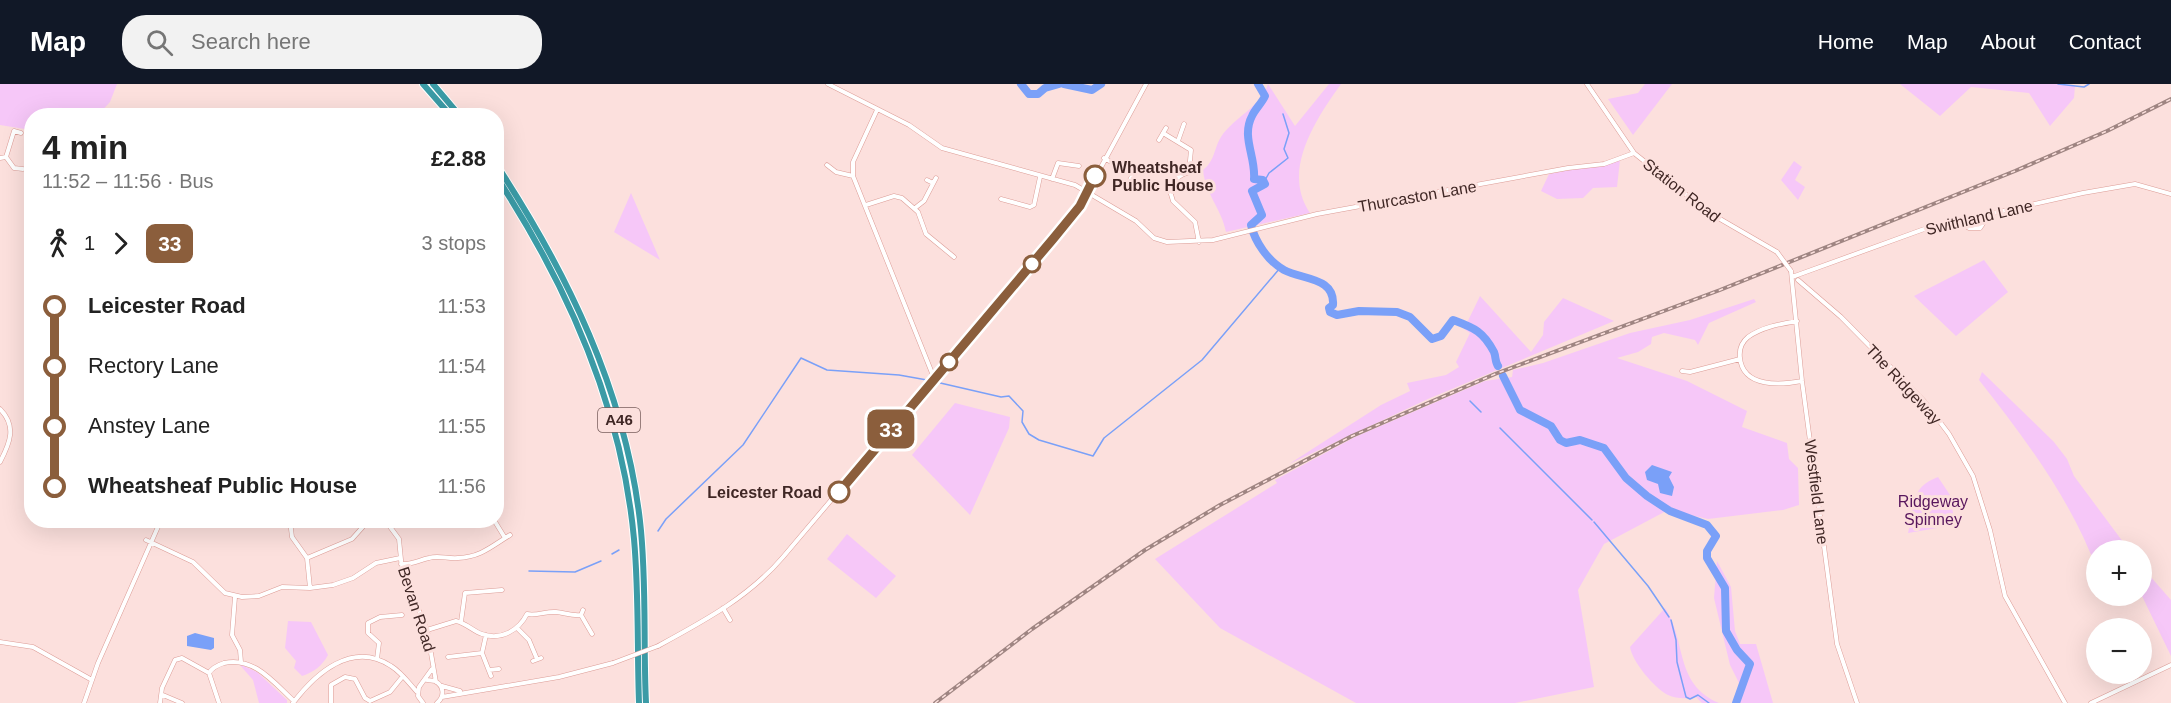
<!DOCTYPE html>
<meta charset="utf-8">
<style>
body{margin:0;font-family:Arial,sans-serif;background:#f2f2f2;color:#222;height:100vh;display:flex;flex-direction:column;font-size:22px;white-space:nowrap}
*{box-sizing:border-box;margin:0}
p{font-size:20px;color:#767676}
.icon{flex:none;width:33px;height:33px;fill:none;stroke:currentColor;stroke-width:2;stroke-linecap:round;stroke-linejoin:round}
.map{position:relative;flex:1;overflow:hidden}
.drawer{position:absolute;left:24px;top:24px;width:480px;height:420px;display:flex;flex-direction:column;background:#fff;border-radius:24px;box-shadow:0 6px 24px #0002}
.drawer>*{flex:none}
.badge{padding:0 12px;border-radius:9px;font-size:21px;line-height:39px}
.buttons{position:absolute;left:2086px;top:456px;display:grid;gap:12px}
.buttons a{display:grid;place-items:center;width:66px;height:66px;border-radius:50%;background:#fff;box-shadow:0 6px 24px #0002;font-size:30px}
.map>.badge{position:absolute;translate:-50% -50%;box-shadow:0 0 0 3px #fff}
.legs{display:flex;align-items:center;gap:9px;height:66px;padding:0 18px;font-size:20px}
.legs p{margin-inline-start:auto}
.head{display:flex;align-items:center;justify-content:space-between;height:102px;padding:0 18px}
h1{font-size:33px;font-weight:800;line-height:45px}
ul{padding:0 18px;list-style:none}
li{display:flex;align-items:center;gap:21px;height:60px;font-size:22px}
li i{display:grid;place-items:center;width:9px;height:100%;margin:0 8px;background:currentColor}
li i::after{content:'';width:15px;height:15px;margin:-8px;border:4px solid;border-radius:50%;background:#fff}
li p{margin-inline-start:auto}
li:first-child i{background:linear-gradient(#0000 50%,currentColor 0)}
li:last-child i{background:linear-gradient(currentColor 50%,#0000 0)}
header{display:flex;align-items:center;gap:36px;box-sizing:border-box;height:84px;padding:0 30px;background:#111827;color:#fff}
header strong{font-size:28px}
nav{display:flex;gap:33px;margin-inline-start:auto;font-size:21px}
.search{width:420px;height:54px;background:#f2f2f2;display:flex;align-items:center;gap:15px;box-sizing:border-box;padding:0 21px;border-radius:24px;color:#767676;font-size:22px}
.map>svg:first-child{display:block}
.green{fill:#f6c7f8}
.water{fill:#7aa0f8}
.lines{fill:none;stroke-linecap:round;stroke-linejoin:round}
.stream{stroke:#7aa0f8;stroke-width:1.5}
.river{stroke:#7aa0f8;stroke-width:8}
.minor-casing{stroke:#dc9c96;stroke-width:5}
.highway-casing{stroke:#fff;stroke-width:8}
.minor{stroke:#fff;stroke-width:4}
.highway{stroke:#3b9ba6;stroke-width:6}
.rail-casing{stroke:#9f8582;stroke-width:4}
.rail{stroke:#fce0dd;stroke-width:1.5;stroke-dasharray:4.5;stroke-linecap:butt}
.minor-bridge-casing{stroke:#dc9c96;stroke-width:5;stroke-linecap:butt}
.minor-bridge{stroke:#fff;stroke-width:4}
.line-1-casing{stroke:#fff;stroke-width:14}
.line-1{stroke:#8b5e3c;stroke-width:9}
.stop-1-dot{fill:#fff;stroke:#8b5e3c;stroke-width:3}
.labels{text-anchor:middle;stroke-width:6;stroke-linejoin:round;paint-order:stroke}
.shield{fill:#fce0dd;stroke:#785e5c;stroke-width:1.5}
.shield-label{font-size:15px;font-weight:bold;fill:#402725}
.stop-label{font-size:16px;font-weight:bold;fill:#402725;stroke:#fce0dd;text-anchor:start}
.street-label{font-size:16px;fill:#402725;stroke:#fce0dd}
.park-label{font-size:16px;fill:#58165d;stroke:#fce0dd}
</style>
<header>
<strong>Map</strong>
<div class="search"><svg class="icon" aria-label="search" viewBox="0 0 24 24"><circle cx="10" cy="10" r="6"/><path d="M15 15l6 6"/></svg>Search here</div>
<nav><a>Home</a><a>Map</a><a>About</a><a>Contact</a></nav>
</header>
<div class="map">
<svg width="2171" height="619" viewBox="0 0 2171 619">
<rect width="100%" height="100%" fill="#fce0dd"/>
<!-- green -->
<path class="green" d="M0 0H117L110 18 98 31 32 32 31 46 0 41Z
M1268 0 1295 42 1329 0H1341C1316 35 1281 87 1310 129L1226 148C1222 126 1205 109 1203 86 1215 77 1214 64 1221 53 1234 33 1261 23 1268 0Z
M1645 0H1672L1633 51 1608 15 1638 9Z
M1900 0H2066L2075 2 2074 14 2050 42 2029 9 1971 3 1940 32Z
M1620 76 1617 103 1593 104 1583 114 1557 115 1541 107 1549 90Z
M1794 77 1802 83 1795 96 1805 103 1798 116 1781 96Z
M631 109 660 176 614 148Z
M1984 176 2008 208 1956 252 1914 212Z
M1480 212 1531 268 1543 251 1544 238 1563 214 1614 237 1428 315 1289 380 1381 321 1410 307 1407 299 1446 291 1459 283 1456 278 1470 249 1464 245Z
M1754 215 1756 218 1709 239 1698 261 1695 256 1664 249 1652 253 1651 260 1638 268 1617 274 1687 297 1747 327 1742 343 1787 359 1789 375 1798 384 1799 421 1783 426 1708 435 1668 426 1604 460 1578 506 1594 603 1515 619H1356L1220 544 1155 475 1277 399 1275 396 1355 353 1406 331 1485 297 1512 293 1513 286 1543 279 1630 249 1690 236Z
M1982 288 2054 358 2067 375 2074 392 2129 466H2097V486C2071 415 2025 355 1979 296Z
M955 319 1010 333 1009 344 970 431 912 371Z
M1938 393 1950 411 1955 441 1908 449C1915 422 1909 404 1938 393Z
M847 450 896 492 876 514 827 475Z
M1717 477 1731 503 1735 547 1740 560H1756L1773 619H1733L1739 599 1730 581 1714 514Z
M2142 483 2171 516V572L2142 512Z
M1665 524C1687 557 1674 600 1719 619H1702L1696 613C1688 615 1676 615 1668 611 1654 604 1632 577 1630 563Z
M288 537 311 538 328 571C322 582 314 588 302 592L294 584 296 577 285 564Z
M239 580 257 588 287 616V619H259L253 596Z"/>
<!-- water -->
<path class="water" d="M1652 381 1672 388 1669 393 1674 403 1672 412 1660 409 1658 400 1647 396 1645 388Z
M195 549 214 554V564L211 566 187 562V552Z"/>
<g class="lines">
<!-- stream -->
<path class="stream" d="M2058 0 2084 3 2089 0
M1264 98 1269 89 1288 74 1284 65 1289 49 1283 30
M936 298 1001 313 1009 312 1023 327 1022 338 1029 350 1039 356 1093 372 1104 354 1202 276 1280 184
M1470 317 1481 328
M1500 344 1592 436
M1594 438 1648 502 1669 533
M658 447 666 435 743 361 801 274 827 286 899 291 927 296
M612 470 619 466
M529 487 575 488 601 477
M1671 536 1676 556 1677 578 1686 613 1690 615 1698 611 1709 619"/>
<!-- river -->
<path class="river" d="M1021 0 1029 10H1038L1045 4 1059 0
M1064 0 1092 6 1101 0
M1258 0 1265 12C1262 19 1255 25 1252 32 1241 53 1256 73 1254 95L1263 96 1265 100 1252 107 1262 131 1251 141C1255 158 1268 177 1284 186 1303 196 1335 193 1333 221L1329 224 1330 228 1337 231 1359 227 1397 228 1410 233 1432 255 1441 252 1453 236C1474 244 1483 247 1494 268 1496 273 1495 278 1498 282
M1503 292 1520 326 1551 342 1560 356 1566 359 1580 356 1604 364 1626 394 1647 412 1670 427 1707 441 1716 452 1707 467V474L1725 504 1726 547 1737 566 1750 580 1736 619"/>
<!-- minor casing -->
<g class="minor-casing">
<path id="minor" d="M828 0 909 41 942 64 1075 101 1136 137 1154 154 1167 158 1213 156 1317 130 1568 84 1604 80 1634 69
M1587 0 1634 69 1708 128 1777 168
M877 26 853 78V92L934 294
M1163 49 1191 66 1189 87
M1159 56 1166 44
M1178 57 1184 40
M6 73 14 84 23 85
M0 74 6 73 14 47 21 49
M1104 74 1133 90 1136 84
M827 81 836 88 853 92
M1198 88C1184 87 1174 93 1170 107L1173 117 1195 138 1199 158
M1052 95 1058 79 1079 82
M927 96 933 99
M1130 96 1133 90
M1001 115 1030 123 1034 121 1040 93
M866 121 894 112 902 114 918 128 926 150 954 173
M915 124 924 117 936 94
M1958 138 1969 144H1980L1989 131
M1791 187 1802 297 1837 560 1857 619
M1792 193 1927 144 2083 109 2135 100 2171 110
M1798 196 1841 233 1924 317 1949 350 1973 392 1990 446 2005 512 2065 619
M1797 237C1780 240 1762 243 1748 253 1742 258 1739 266 1740 274 1743 304 1781 301 1802 297
M1682 287 1690 288 1740 275
M0 325C17 342 10 359 0 378
M385 436 399 455 402 486 427 546 436 598
M431 436 440 440 468 436
M494 436 505 454
M290 437 292 453 307 474 310 504
M290 440 309 436
M146 456 193 478 225 509 242 513 259 512 282 503 310 504 333 501 353 494 376 479 400 474
M307 474 352 455 369 436
M401 480C412 481 419 476 429 474 438 471 448 475 458 474 481 473 492 462 510 451
M235 513 232 551 240 566 241 578
M723 524 730 536
M581 531 592 550
M461 538 465 509 502 506
M517 544 529 556 537 575
M427 546 456 537C466 539 473 547 482 550 501 557 519 546 527 530 538 532 546 527 556 528 565 529 572 532 581 531L583 526
M0 558 33 563 92 596
M658 562C704 537 749 513 783 473L1080 122 1146 0
M482 569 491 592
M448 573 482 569 486 551
M377 575 379 559 368 549V539L380 533 402 531
M533 577 541 574
M489 586 499 585
M209 589C212 584 218 581 224 579 254 572 274 599 294 617
M427 596 435 597C444 602 445 612 437 619
M442 602 460 607
M163 611 182 619
M442 613 559 593 613 579
M84 619 98 579 161 436
M160 619 162 604 175 576 182 574 209 589 219 619
M293 619C315 590 352 556 391 582 401 588 409 599 417 608
M331 619V601L345 593 355 595 365 614 370 617 390 608 403 592
M423 619 418 612 419 603 432 585
M2091 619 2171 581"/>
</g>
<!-- highway casing -->
<g class="highway-casing">
<path id="highway" d="M423 0 451 32
M433 0 460 32
M496 80C567 188 625 307 640 437 647 497 643 558 646 619
M496 92C568 202 622 324 634 455 639 510 637 564 639 619"/>
</g>
<!-- minor -->
<use href="#minor" class="minor"/>
<!-- highway -->
<use href="#highway" class="highway"/>
<!-- rail casing -->
<g class="rail-casing">
<path id="rail" d="M935 619 1032 545 1145 466 1220 421 1352 352 1495 290 1720 206 2015 87 2107 47 2171 15"/>
</g>
<!-- rail -->
<use href="#rail" class="rail"/>
<!-- minor-bridge casing -->
<g class="minor-bridge-casing">
<path id="minor-bridge" d="M1777 168 1791 187
M613 579 658 562"/>
</g>
<!-- minor-bridge -->
<use href="#minor-bridge" class="minor-bridge"/>
</g>
<g class="lines">
<!-- line-1 casing -->
<g class="line-1-casing">
<path id="line-1" d="M839 408 1053 155 1080 122 1095 92"/>
</g>
<!-- line-1 -->
<use href="#line-1" class="line-1"/>
</g>
<!-- markers -->
<g class="stop-1-dot">
<circle cx="1095" cy="92" r="10"/>
<circle cx="1032" cy="180" r="8"/>
<circle cx="949" cy="278" r="8"/>
<circle cx="839" cy="408" r="10"/>
</g>
<g class="labels">
<!-- shield labels -->
<rect class="shield" x="598" y="324" width="42" height="24" rx="4.5"/>
<g class="shield-label">
<text x="619" y="341">A46</text>
</g>
<!-- stop labels -->
<g class="stop-label">
<text x="1112" y="89">Wheatsheaf<tspan x="1112" dy="18">Public House</tspan></text>
<text x="822" y="414" text-anchor="end">Leicester Road</text>
</g>
<!-- street labels -->
<g class="street-label">
<text transform="translate(1682 106) rotate(38)" y="6">Station Road</text>
<text transform="translate(1417 112) rotate(-10)" y="6">Thurcaston Lane</text>
<text transform="translate(1979 133) rotate(-13)" y="6">Swithland Lane</text>
<text transform="translate(1904 300) rotate(47)" y="6">The Ridgeway</text>
<text transform="translate(1817 408) rotate(83)" y="6">Westfield Lane</text>
<text transform="translate(417 525) rotate(72)" y="6">Bevan Road</text>
</g>
<!-- park labels -->
<g class="park-label">
<text x="1933" y="423">Ridgeway<tspan x="1933" dy="18">Spinney</tspan></text>
</g>
</g>
</svg>
<div class="buttons">
<a>+</a>
<a>−</a>
</div>
<b class="badge" style="left:891px;top:345px;background:#8b5e3c;color:#fff">33</b>
<section class="drawer">
<div class="head"><div><h1>4 min</h1><p>11:52 – 11:56 · Bus</p></div><b>£2.88</b></div>
<div class="legs"><svg class="icon" aria-label="walk" viewBox="0 0 24 24"><circle cx="13" cy="4" r="2"/><path d="M13 8l-2 6 4 7M11 14l-3 7M7 12l3-4h3l4 4"/></svg>1<svg class="icon" aria-label="forward" viewBox="0 0 24 24"><path d="M9 5l7 7-7 7"/></svg><b class="badge" style="background:#8b5e3c;color:#fff">33</b><p>3 stops</p></div>
<ul>
<li><i style="color:#8b5e3c"></i><b>Leicester Road</b><p>11:53</p></li>
<li><i style="color:#8b5e3c"></i><span>Rectory Lane</span><p>11:54</p></li>
<li><i style="color:#8b5e3c"></i><span>Anstey Lane</span><p>11:55</p></li>
<li><i style="color:#8b5e3c"></i><b>Wheatsheaf Public House</b><p>11:56</p></li>
</ul>
</section>
</div>
